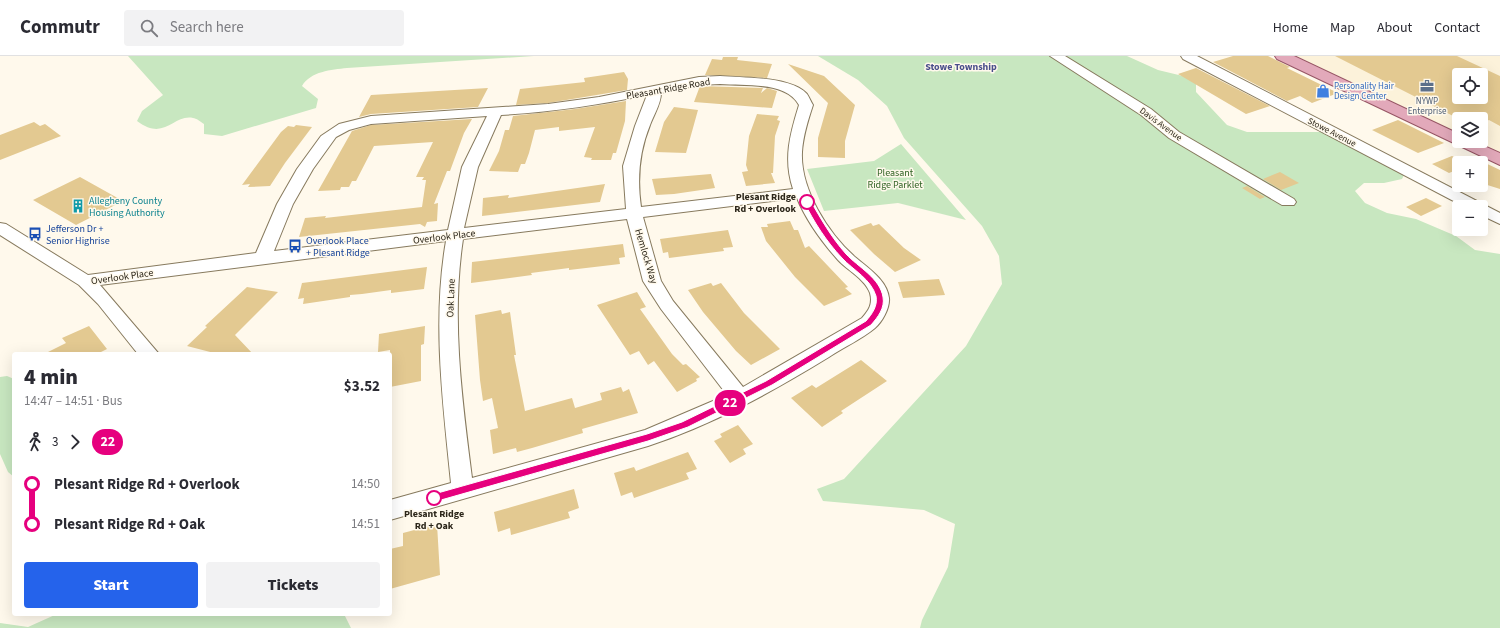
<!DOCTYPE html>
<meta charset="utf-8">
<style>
body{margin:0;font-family:"Source Sans 3",sans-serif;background:#f2f2f3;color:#2b2b33;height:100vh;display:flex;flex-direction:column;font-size:15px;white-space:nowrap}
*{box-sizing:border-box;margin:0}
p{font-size:13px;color:#7c7c81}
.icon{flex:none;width:22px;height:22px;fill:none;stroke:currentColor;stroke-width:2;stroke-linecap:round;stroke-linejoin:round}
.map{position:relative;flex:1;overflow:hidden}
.side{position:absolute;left:12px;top:296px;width:380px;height:264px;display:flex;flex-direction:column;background:#fff;border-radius:4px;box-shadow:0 4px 16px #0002}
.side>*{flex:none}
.badge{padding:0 8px;border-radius:13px;font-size:14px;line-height:26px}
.tools{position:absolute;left:1452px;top:12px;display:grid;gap:8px}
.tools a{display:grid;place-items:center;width:36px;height:36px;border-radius:4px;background:#fff;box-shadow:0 4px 16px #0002;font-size:20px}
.map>.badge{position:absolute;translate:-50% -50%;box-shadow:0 0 0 2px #fff}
.legs{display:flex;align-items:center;gap:6px;height:44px;padding:0 12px;font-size:13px}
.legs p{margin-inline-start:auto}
.headline{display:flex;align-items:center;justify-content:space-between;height:68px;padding:0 12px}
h1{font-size:22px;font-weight:800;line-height:30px}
.primary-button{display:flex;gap:8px;margin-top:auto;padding:8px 12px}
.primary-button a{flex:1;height:46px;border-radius:4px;background:#2563eb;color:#fff;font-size:16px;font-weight:800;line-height:46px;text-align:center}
.primary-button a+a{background:#f2f2f3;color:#2b2b33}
ul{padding:0 12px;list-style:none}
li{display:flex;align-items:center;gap:14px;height:40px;font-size:15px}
li i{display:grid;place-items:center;width:6px;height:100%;margin:0 5px;background:currentColor}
li i::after{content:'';width:10px;height:10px;margin:-5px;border:3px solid;border-radius:50%;background:#fff}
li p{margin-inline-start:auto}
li:first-child i{background:linear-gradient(#0000 50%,currentColor 0)}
li:last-child i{background:linear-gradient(currentColor 50%,#0000 0)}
header{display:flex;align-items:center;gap:24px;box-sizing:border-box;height:56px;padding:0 20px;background:#fff;border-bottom:1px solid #e1e1e2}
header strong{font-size:19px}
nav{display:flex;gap:22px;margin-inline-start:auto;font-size:14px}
.search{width:280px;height:36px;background:#f2f2f3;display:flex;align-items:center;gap:10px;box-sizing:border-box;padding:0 14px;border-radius:4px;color:#7c7c81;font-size:15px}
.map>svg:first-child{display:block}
.built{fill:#fcf2da;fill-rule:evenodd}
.green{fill:#c8e7c0}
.building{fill:#e3c991;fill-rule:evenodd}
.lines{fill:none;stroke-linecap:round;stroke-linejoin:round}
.street-casing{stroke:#877a5e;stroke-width:2}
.primary-casing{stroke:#965564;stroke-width:2}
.street{fill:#fff;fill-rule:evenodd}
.primary{fill:#e2a9ba;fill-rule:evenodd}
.line-1{fill:#e6007e;stroke:#fff}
.stop-1-dot{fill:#fff;stroke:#e6007e;stroke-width:2}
.labels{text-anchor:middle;stroke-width:3;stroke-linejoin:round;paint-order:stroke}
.far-shop-label{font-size:9px;fill:#366cbe;stroke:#fff9ec;text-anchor:start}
.far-service-label{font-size:9px;fill:#4e5e75;stroke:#fff9ec}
.far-street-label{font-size:9px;fill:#2c261a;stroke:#fff9ec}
.far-quarter-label{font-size:10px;font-weight:bold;fill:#494e8b;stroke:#fff9ec}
.street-label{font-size:10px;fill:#2c261a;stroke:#fff9ec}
.park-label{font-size:10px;fill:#306223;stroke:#fff9ec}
.stop-label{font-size:10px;font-weight:bold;fill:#2c261a;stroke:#fff9ec;text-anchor:end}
.culture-label{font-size:10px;fill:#0d838f;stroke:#fff9ec;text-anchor:start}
.transit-label{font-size:10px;fill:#164399;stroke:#fff9ec;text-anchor:start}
</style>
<header>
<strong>Commutr</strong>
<div class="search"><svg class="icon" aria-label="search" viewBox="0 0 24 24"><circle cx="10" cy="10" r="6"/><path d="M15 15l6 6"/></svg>Search here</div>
<nav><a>Home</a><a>Map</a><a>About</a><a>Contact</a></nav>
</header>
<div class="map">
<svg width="1500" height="572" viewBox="0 0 1500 572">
<rect width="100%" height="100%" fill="#fff9ec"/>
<!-- built -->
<path class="built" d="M1282 0H1500V104L1460 85H1481V63H1459V84ZM1459 19H1481V41H1459Z"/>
<!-- green -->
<path class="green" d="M128 0H534L347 12C331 14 311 15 302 30L318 43 316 52 222 80 204 78V68C201 66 196 62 193 62 173 58 165 86 137 65L142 55 163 39Z
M818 0H1127L1158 14 1187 21 1196 26V36L1227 69 1247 76H1330L1406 115 1402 123 1384 127H1364L1355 135 1365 147 1387 157 1416 163 1456 180 1475 194 1500 198V572H920L922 564 948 511 955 468 924 454 823 445 817 433 844 423 966 290 1002 228 999 200 982 170 904 82 887 50 858 24Z
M901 88 966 164 898 147 824 155 807 113 874 105Z
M7 320 14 323V421L8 416 0 398V321Z
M57 558H173L177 560 185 558H344L351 572H0V567L28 571Z"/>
<!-- building -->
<path class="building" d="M1233 0H1268L1290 11 1287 12 1338 37 1312 47 1300 40 1287 45 1213 6Z
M1335 0H1457L1500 20V70L1489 64 1481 67V63H1459ZM1459 19H1481V41H1459Z
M723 1H738L737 4 772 8 767 22 705 19 712 3 722 4Z
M788 8 824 20 855 49 845 85V102L818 101V82L828 47Z
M1196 12 1270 50 1246 58 1178 18Z
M624 16 628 23 627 34 548 47 516 49 520 33 585 26 584 22Z
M700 30 763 32 761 37 767 32 777 35 772 52 694 46Z
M488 32 478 51 371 58 359 61 371 39Z
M626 45 625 65 616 97H613L611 104H591L592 102 584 101 595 71 559 75V71L535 74 529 97 525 108H521L518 116 489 115 499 95 505 74H509L513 60 575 53Z
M674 51 698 54 686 97 655 96 664 66Z
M757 58 779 60 777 64 780 65 775 80 773 117H771L775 127 746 130 742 116 748 115 746 109 749 80Z
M472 63 464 77 450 115H447L434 148 438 147 437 165 427 166 425 171 420 168 299 181 305 162 326 160 325 162 422 151 426 124H422L424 121H416L433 86 374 90 356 125H352L349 131H341L340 134 318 135 352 75 371 69Z
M1398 64 1444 87 1418 97 1372 74Z
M34 66 40 70 45 68 61 80 0 104V79Z
M296 69 312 71 285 107 270 130 248 131 250 128 242 129 281 76 288 70 294 71Z
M1452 100 1466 107H1459V113L1449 117 1432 108Z
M1481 105 1500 114V133L1481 127Z
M1280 116 1299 127 1281 134 1263 123Z
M711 118 715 132 674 138 656 139 652 123Z
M80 121 123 145 76 169 33 144Z
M605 128 600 146 482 160 483 142 509 139 508 142Z
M1247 130 1265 141 1260 143 1242 132Z
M1426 142 1442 150 1421 160 1406 151Z
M790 165 794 174H798L805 192 809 190 848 231 845 232 852 238 824 250 795 221 766 185 761 171H768L767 168Z
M871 167 873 170 879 168 904 192 921 204 895 216 874 198 850 174Z
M728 174 733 191 723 192 724 195 669 202 668 196 663 197 660 183Z
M623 188 625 201 619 202 620 208 569 214V212L531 217 532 219 471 227 472 206Z
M427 211 424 233 391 237V234L362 238 350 239V241L303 248 304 242 298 243 302 227Z
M939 223 945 239 903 242 898 226Z
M711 227 713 230 721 227 744 257 780 293 751 309 736 295 703 256 688 234Z
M247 231 278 236 235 279 253 298H218L187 290 207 271 205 270Z
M637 236 646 251 640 253 672 298 683 309 686 308 700 321 696 323 697 325 677 336 654 305 648 309 639 295 630 299 597 249Z
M501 254 502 258 510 256 516 299H514L525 355 572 342 575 352 602 344 600 337 621 331 623 336 629 333 638 357 582 373 583 377 532 392 517 396 516 392 493 398 490 374 498 372 492 342 483 345 480 324 475 259Z
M89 270 107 293 97 298H44L66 287 62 282Z
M425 270 424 288 421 289V325L390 331V294L378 296 379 278Z
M861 304 887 325 841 355 843 357 822 371 791 342 812 329 816 332Z
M738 369 753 388 743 393 746 398 730 407 714 385 722 381 720 378Z
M688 396 697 413 686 417 689 423 634 442 632 436 621 440 614 417 634 411 636 415Z
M574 433 579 452 568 456 570 462 511 479 510 472 498 476 494 456Z
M437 468 440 519 390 533V493L403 490V477Z"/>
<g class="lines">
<!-- street casing -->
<g class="street-casing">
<path id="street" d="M1050 0H1065L1151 53 1179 76 1294 143 1296 146 1294 149H1282L1169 82 1141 59Z
M1181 0H1197L1500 157V168L1481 159V151H1465L1183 3Z
M720 20C742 22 791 20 807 38 809 41 811 46 813 49 808 64 803 80 802 96 800 133 828 177 855 201 868 212 887 224 889 242 890 252 882 266 875 272 862 283 844 291 829 301 772 336 712 369 648 390L390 464V444L451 427C443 348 432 265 446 185L100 229 159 298H138L98 248 79 229 0 179V167L6 168 88 219 256 197 277 148 297 113 321 80 339 68 371 60 548 48 599 41 699 21ZM720 28C744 30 786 25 799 49 790 78 783 103 793 133L641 151C637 123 639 96 650 69 654 58 661 48 661 37L699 29ZM647 39 635 70 623 110 626 153 464 172 478 111 501 59C551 56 599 49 647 39ZM487 60 462 111 448 174 274 195 293 148 313 113 336 81 349 74 371 68ZM797 142C806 164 822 186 838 204 847 214 865 223 870 237 873 248 869 254 862 262L743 331 673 245 661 225 643 161ZM627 163 643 225 661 253 727 339 645 374 472 422C462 344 451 262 463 183Z"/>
</g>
<!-- primary casing -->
<g class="primary-casing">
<path id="primary" d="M1275 0H1294L1459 78V85H1473L1500 97V109L1277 3Z"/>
</g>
<!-- street -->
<use href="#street" class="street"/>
<!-- primary -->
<use href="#primary" class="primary"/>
</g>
<!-- line-1 -->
<path class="line-1" d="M805 144H810C821 163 831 181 846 198 858 211 880 222 883 241 885 252 878 261 871 269L772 329 688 371 648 385 434 446 431 445V439L434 438 647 378 682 366 766 325 866 265C872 258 878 250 876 240 871 223 853 214 842 202 826 185 814 166 804 146Z"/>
<!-- icons -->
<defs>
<g id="office-bare" transform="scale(1.08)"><path d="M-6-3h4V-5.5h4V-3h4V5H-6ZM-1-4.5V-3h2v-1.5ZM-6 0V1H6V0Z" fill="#5c6f8a" stroke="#fff9ec" stroke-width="2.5" paint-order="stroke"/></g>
<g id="shop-bare" transform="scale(1.08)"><path d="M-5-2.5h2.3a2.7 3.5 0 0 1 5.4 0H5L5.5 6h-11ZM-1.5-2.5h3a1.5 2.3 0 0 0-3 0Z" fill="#3f7fe0" stroke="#fff9ec" stroke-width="2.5" paint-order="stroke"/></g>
<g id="building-bare" transform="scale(1.08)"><path d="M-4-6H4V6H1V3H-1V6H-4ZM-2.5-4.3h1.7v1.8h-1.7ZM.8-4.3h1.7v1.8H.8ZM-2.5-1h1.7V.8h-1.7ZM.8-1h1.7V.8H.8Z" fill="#0f9aa8" stroke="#fff9ec" stroke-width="2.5" paint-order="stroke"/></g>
<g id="bus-bare" transform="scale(1.08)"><path d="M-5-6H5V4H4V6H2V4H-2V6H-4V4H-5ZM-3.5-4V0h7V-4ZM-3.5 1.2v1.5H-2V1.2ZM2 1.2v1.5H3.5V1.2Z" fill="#1a4fb4" stroke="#fff9ec" stroke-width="2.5" paint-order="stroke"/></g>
</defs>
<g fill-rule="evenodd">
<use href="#office-bare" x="1427" y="30"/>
<use href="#shop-bare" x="1323" y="35"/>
<use href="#building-bare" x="78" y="150"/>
<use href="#bus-bare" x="35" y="178"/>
<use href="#bus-bare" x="295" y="190"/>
</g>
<!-- markers -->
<g class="stop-1-dot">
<circle cx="807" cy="146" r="7"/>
<circle cx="434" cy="442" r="7"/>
</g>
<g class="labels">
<!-- far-shop labels -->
<g class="far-shop-label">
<text x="1334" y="33">Personality Hair<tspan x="1334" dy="10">Design Center</tspan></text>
</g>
<!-- far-service labels -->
<g class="far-service-label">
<text x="1427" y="48">NYWP<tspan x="1427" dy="10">Enterprise</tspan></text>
</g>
<!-- far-street labels -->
<g class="far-street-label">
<text transform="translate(1161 68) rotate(36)" y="3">Davis Avenue</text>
<text transform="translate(1332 76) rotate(27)" y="3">Stowe Avenue</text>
</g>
<!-- far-quarter labels -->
<g class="far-quarter-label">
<text x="961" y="14">Stowe Township</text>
</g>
<!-- street labels -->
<g class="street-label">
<text transform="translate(668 32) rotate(-10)" y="4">Pleasant Ridge Road</text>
<text transform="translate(444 180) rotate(-7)" y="4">Overlook Place</text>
<text transform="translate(647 200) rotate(73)" y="4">Hemlock Way</text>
<text transform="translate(122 220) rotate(-8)" y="4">Overlook Place</text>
<text transform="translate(450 242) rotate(-88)" y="4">Oak Lane</text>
</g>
<!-- park labels -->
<g class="park-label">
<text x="895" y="120">Pleasant<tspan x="895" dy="12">Ridge Parklet</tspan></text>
</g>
<!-- stop labels -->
<g class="stop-label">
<text x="796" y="144">Plesant Ridge<tspan x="796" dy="12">Rd + Overlook</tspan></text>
<text x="434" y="461" text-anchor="middle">Plesant Ridge<tspan x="434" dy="12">Rd + Oak</tspan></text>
</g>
<!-- culture labels -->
<g class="culture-label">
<text x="89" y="148">Allegheny County<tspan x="89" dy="12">Housing Authority</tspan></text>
</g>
<!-- transit labels -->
<g class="transit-label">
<text x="46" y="176">Jefferson Dr +<tspan x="46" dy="12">Senior Highrise</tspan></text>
<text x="306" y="188">Overlook Place<tspan x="306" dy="12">+ Plesant Ridge</tspan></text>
</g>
</g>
</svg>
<div class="tools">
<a><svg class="icon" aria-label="locate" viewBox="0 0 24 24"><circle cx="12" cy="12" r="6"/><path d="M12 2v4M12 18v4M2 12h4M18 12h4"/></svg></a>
<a><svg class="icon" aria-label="layers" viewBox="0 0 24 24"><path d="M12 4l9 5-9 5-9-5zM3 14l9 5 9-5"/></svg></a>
<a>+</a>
<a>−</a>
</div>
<b class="badge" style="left:730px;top:347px;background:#e6007e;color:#fff">22</b>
<section class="side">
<div class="headline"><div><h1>4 min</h1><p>14:47 – 14:51 · Bus</p></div><b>$3.52</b></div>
<div class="legs"><svg class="icon" aria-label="walk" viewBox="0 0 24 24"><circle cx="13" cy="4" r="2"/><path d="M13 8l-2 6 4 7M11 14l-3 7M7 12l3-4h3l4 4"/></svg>3<svg class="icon" aria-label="forward" viewBox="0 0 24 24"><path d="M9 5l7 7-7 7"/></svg><b class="badge" style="background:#e6007e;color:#fff">22</b></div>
<ul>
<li><i style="color:#e6007e"></i><b>Plesant Ridge Rd + Overlook</b><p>14:50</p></li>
<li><i style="color:#e6007e"></i><b>Plesant Ridge Rd + Oak</b><p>14:51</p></li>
</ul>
<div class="primary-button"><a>Start</a><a>Tickets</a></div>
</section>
</div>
